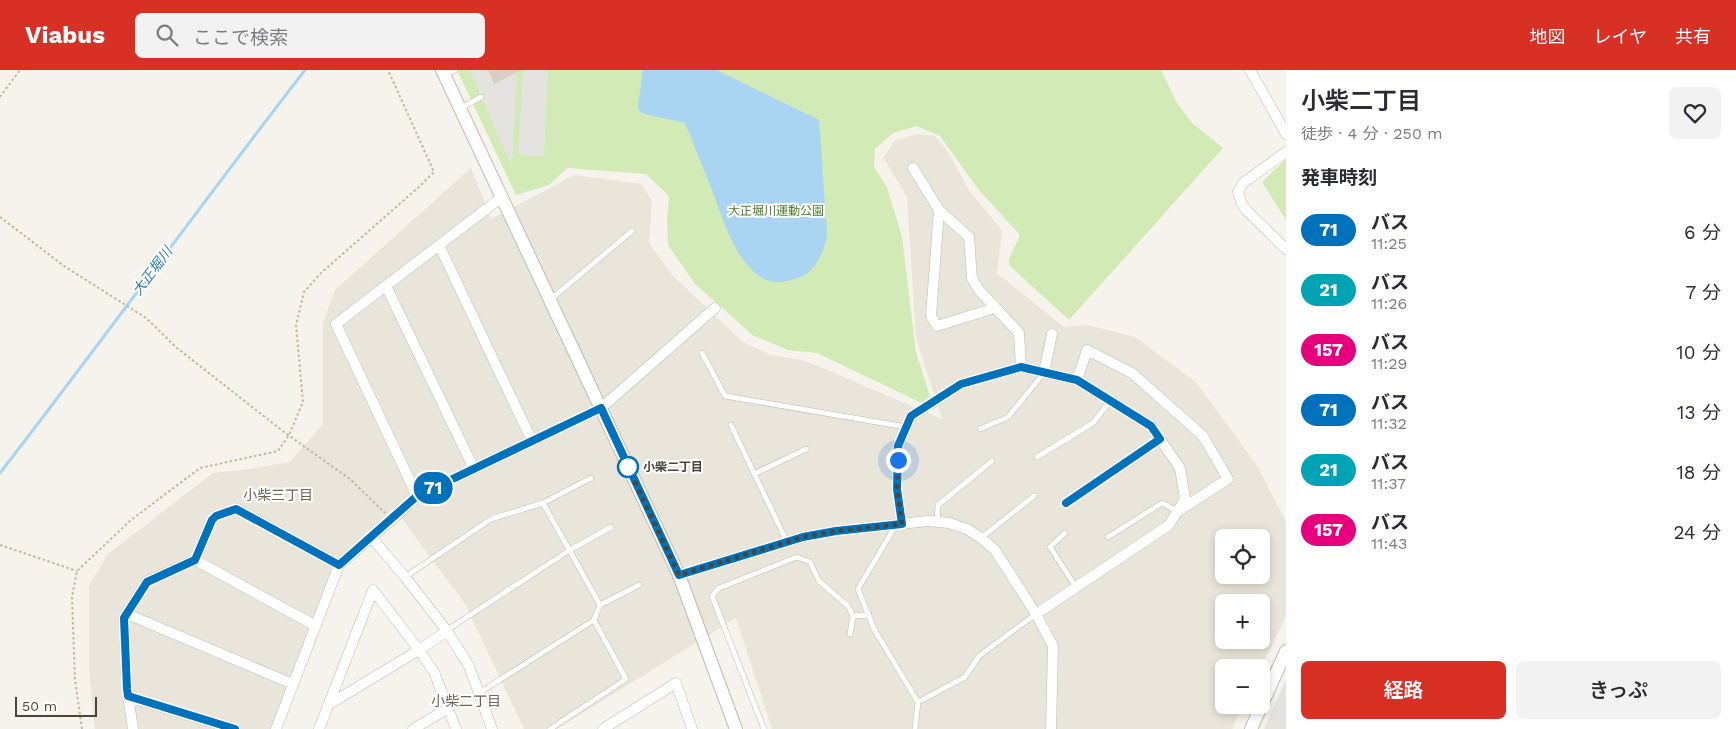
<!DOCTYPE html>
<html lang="ja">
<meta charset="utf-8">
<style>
body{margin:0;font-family:"Work Sans","Noto Sans JP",sans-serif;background:#f2f2f3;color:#2b2b33;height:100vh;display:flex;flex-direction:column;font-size:19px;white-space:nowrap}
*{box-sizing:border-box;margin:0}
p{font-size:16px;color:#7c7c81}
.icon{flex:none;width:28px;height:28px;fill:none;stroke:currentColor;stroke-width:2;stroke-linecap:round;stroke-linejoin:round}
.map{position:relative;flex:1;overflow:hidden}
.drawer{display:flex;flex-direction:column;background:#fff;width:450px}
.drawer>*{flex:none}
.badge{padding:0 10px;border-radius:16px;font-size:18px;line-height:32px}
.tools{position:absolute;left:1215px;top:459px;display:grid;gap:10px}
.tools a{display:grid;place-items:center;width:55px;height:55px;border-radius:8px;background:#fff;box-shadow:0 2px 8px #0003;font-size:25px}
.scale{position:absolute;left:15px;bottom:12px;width:82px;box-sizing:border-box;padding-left:5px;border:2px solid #4b4439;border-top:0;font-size:14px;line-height:18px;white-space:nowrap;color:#4b4439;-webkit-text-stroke:4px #fff;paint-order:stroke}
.you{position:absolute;width:25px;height:25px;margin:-12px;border:4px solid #fff;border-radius:50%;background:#1a73e8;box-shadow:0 0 0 8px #1a73e833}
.map>.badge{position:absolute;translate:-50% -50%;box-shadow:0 0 0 2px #fff}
h2{padding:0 15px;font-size:19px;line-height:45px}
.round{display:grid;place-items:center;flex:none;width:52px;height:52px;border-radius:8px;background:#f2f2f3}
.headline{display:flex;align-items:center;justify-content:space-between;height:85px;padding:0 15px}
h1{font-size:24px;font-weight:600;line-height:38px}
.primary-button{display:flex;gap:10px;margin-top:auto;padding:10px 15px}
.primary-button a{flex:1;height:58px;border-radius:8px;background:#d93025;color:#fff;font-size:20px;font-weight:600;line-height:58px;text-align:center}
.primary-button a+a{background:#f2f2f3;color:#2b2b33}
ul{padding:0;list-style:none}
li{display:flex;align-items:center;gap:15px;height:60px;padding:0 15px}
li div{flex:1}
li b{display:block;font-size:19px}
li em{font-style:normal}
li .badge{min-width:55px;font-weight:700;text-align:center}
header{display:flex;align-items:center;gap:30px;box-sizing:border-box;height:70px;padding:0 25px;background:#d93025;color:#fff}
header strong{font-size:24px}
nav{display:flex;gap:28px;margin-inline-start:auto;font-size:18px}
.search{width:350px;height:45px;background:#f2f2f3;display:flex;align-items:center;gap:12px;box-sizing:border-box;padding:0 18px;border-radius:8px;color:#7c7c81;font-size:19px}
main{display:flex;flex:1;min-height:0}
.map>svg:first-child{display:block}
.residential{fill:#eae5da;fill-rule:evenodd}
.green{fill:#d2eab5}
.parking{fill:#e5e3e0}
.water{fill:#a9d4f2}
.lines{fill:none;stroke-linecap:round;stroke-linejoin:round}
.stream{stroke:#a9d4f2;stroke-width:3}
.building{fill:#d8cfc1}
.service-casing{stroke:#c2bbae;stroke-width:6}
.minor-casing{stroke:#c2bbae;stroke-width:11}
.tertiary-casing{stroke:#c2bbae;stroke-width:14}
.path{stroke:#c4b79f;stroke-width:2;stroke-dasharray:2.5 2.5;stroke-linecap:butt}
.service{stroke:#fff;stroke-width:5}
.minor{stroke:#fff;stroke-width:10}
.tertiary{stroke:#fff;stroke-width:12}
.line-casing{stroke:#fff;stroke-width:11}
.line{stroke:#0072bc;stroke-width:8}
.walk{stroke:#4b4439;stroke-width:5;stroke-dasharray:0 9}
.stop-dot{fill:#fff;stroke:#0072bc;stroke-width:2.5}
.labels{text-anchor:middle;stroke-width:4;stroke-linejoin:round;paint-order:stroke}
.park-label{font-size:12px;fill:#4a7f2a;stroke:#fff}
.stop-label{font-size:12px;font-weight:bold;fill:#4b4439;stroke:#fff;text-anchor:start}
.water-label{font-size:14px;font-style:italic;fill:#2e7ab2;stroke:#fff}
.neighbourhood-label{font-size:14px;fill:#6e6250;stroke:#fff}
</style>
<header>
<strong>Viabus</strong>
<div class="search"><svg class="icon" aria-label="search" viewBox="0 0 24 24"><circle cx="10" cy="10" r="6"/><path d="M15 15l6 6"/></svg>ここで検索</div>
<nav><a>地図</a><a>レイヤ</a><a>共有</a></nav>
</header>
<main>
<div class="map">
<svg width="1286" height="659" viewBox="0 0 1286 659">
<rect width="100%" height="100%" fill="#f6f3ec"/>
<!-- residential -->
<path class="residential" d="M917 64 935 66 948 82 970 122 1002 160 997 203 1064 257 1087 255 1135 267 1196 312 1258 397 1286 452V546L1261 598H1224V635H1243L1232 659H772L736 548 557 659H524L465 534 394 438 340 487 308 563 271 659H95L89 600V516L108 484 213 403 250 399 290 392 323 354V252L335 220 471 98 491 149 575 105 641 114 652 131 649 173 672 205 743 272 771 285 806 291 942 349 916 268 907 127 883 87 896 70ZM1224 468H1261V505H1224ZM1224 532H1261V570H1224Z"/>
<!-- green -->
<path class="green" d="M457 0H1161L1177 33 1192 53 1223 78 1069 250 1009 195V189L1020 165 978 119 940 66 917 56 893 63 875 79 874 97 887 117 902 167 916 282 934 339 817 283 788 280 754 266 695 214 668 175 667 151 669 126 646 104 567 98 549 115 516 125Z
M1286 89V150L1262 112Z"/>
<!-- parking -->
<path class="parking" d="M470 0H517L512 97 481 27Z
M523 0H548L544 87 518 84Z
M1286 609V659H1264Z"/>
<!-- water -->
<path class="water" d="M643 0H716L819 50 827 166C823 184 815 204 795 209 785 212 772 214 762 208 735 191 723 149 712 120 703 98 694 75 685 53L641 43 638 37Z"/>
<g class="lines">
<!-- stream -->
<path class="stream" d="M0 403C103 270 202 133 305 0"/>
</g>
<!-- building -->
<path class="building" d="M488 0H522L494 14Z"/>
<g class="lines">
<!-- service casing -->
<g class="service-casing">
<path id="service" d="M445 5 455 0
M461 38 481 27
M551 229 632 161
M702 283 725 326 906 357
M731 355 787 472
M980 359 1008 347 1044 303
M1037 387 1093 353 1110 331
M754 404 806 379
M1066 433 1160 369
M937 452 938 435 992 391
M896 455 858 519 874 559 918 632 915 659
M1065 463 1050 477 1076 517
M1108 467 1162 433 1177 441
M981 468 1034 426
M405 507 491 449 543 433
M600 535 639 515
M447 560 570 480 611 457
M850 564 853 546
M479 623 594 550
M918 632 965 607 979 586 1036 544
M550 659 626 609 594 550 600 535 543 433 591 408
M764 659 712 526 719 518 797 487 810 492 819 511 848 536 853 546 869 545"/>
</g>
<!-- minor casing -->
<g class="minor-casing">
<path id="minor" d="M1250 0 1286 64
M1286 82 1243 113 1238 122 1241 132 1246 140 1286 179
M913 98 939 140 969 167 972 208 979 220 1019 263 1021 297
M939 140 931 246 937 256 995 238
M439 175 532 371
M386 216 474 399
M1044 302 1052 264
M1077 310 1087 280 1132 303 1203 366 1228 409 1180 440
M417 426 336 254 502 127
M902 454 897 419 898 376 911 347 961 314 1021 297 1077 310 1151 356 1180 398 1185 429 1169 455 1036 544
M371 467 405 507 447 561 462 585 469 596 492 659
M195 490 316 556
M679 505 803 467 836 461 928 451 949 453 967 459 981 468 995 480 1036 544 1053 576 1051 659
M127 544 293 614
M128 627 235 659
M328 635 419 580 447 561
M133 659 127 619 124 548 147 511 195 490 212 450 215 446 237 439 339 495
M276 659 339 495 392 450 417 426 601 338 715 238
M319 659 373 520 419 580 434 602 456 659
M413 659 449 638
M603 659 676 613 692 659"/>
</g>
<!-- tertiary casing -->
<g class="tertiary-casing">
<path id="tertiary" d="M442 0 679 505 736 659
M1251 659 1286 581"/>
</g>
<!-- path -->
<path class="path" d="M0 27 20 0
M0 147 64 196 146 248 177 278 284 362 350 409 385 443
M0 475 77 501
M82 659 75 610 72 527 77 501 131 450 200 398 278 381 289 365 303 332 296 255 304 222 321 203 420 116 434 102 388 0"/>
<!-- service -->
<use href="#service" class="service"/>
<!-- minor -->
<use href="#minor" class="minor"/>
<!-- tertiary -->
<use href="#tertiary" class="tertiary"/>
</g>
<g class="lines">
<!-- line casing -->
<g class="line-casing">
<path id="line" d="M235 659 128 626 127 619 124 548 147 512 195 490 212 450 216 446 236 439 339 495 417 426 601 338 679 505 803 467 836 461 902 454 897 419 898 376 911 346 961 314 1021 297 1077 310 1151 356 1160 369 1066 433"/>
</g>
<!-- line -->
<use href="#line" class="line"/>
<!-- walk -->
<path class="walk" d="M628 397 679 505 803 467 836 461 902 454 897 419 898 390"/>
</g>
<!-- markers -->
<circle class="stop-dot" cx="628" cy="397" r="10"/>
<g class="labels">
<!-- park labels -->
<g class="park-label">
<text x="776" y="145">大正堀川運動公園</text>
</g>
<!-- stop labels -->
<g class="stop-label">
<text x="643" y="401">小柴二丁目</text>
</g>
<!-- water labels -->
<g class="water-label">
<text transform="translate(152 201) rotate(-53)" y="5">大正堀川</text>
</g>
<!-- neighbourhood labels -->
<g class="neighbourhood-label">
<text x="278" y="430">小柴三丁目</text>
<text x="466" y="636">小柴二丁目</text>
</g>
</g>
</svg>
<div class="tools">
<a><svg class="icon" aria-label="locate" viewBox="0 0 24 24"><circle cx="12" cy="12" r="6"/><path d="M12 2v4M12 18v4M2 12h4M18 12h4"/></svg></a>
<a>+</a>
<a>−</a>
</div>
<div class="scale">50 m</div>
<div class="you" style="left:898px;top:390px"></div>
<b class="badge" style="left:433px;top:418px;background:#0072bc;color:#fff">71</b>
</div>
<section class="drawer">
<div class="headline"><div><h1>小柴二丁目</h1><p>徒歩 · 4 分 · 250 m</p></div><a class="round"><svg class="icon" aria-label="heart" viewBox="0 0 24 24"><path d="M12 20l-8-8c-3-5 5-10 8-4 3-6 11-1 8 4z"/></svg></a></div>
<h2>発車時刻</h2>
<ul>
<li><span class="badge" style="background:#0072bc;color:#fff">71</span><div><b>バス</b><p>11:25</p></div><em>6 分</em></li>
<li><span class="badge" style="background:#00a3b4;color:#fff">21</span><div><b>バス</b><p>11:26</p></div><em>7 分</em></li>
<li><span class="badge" style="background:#e6007e;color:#fff">157</span><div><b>バス</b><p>11:29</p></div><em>10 分</em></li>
<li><span class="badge" style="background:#0072bc;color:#fff">71</span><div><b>バス</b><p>11:32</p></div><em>13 分</em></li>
<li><span class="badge" style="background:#00a3b4;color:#fff">21</span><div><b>バス</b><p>11:37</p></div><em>18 分</em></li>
<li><span class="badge" style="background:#e6007e;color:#fff">157</span><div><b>バス</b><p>11:43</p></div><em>24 分</em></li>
</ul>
<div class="primary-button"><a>経路</a><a>きっぷ</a></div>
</section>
</main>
